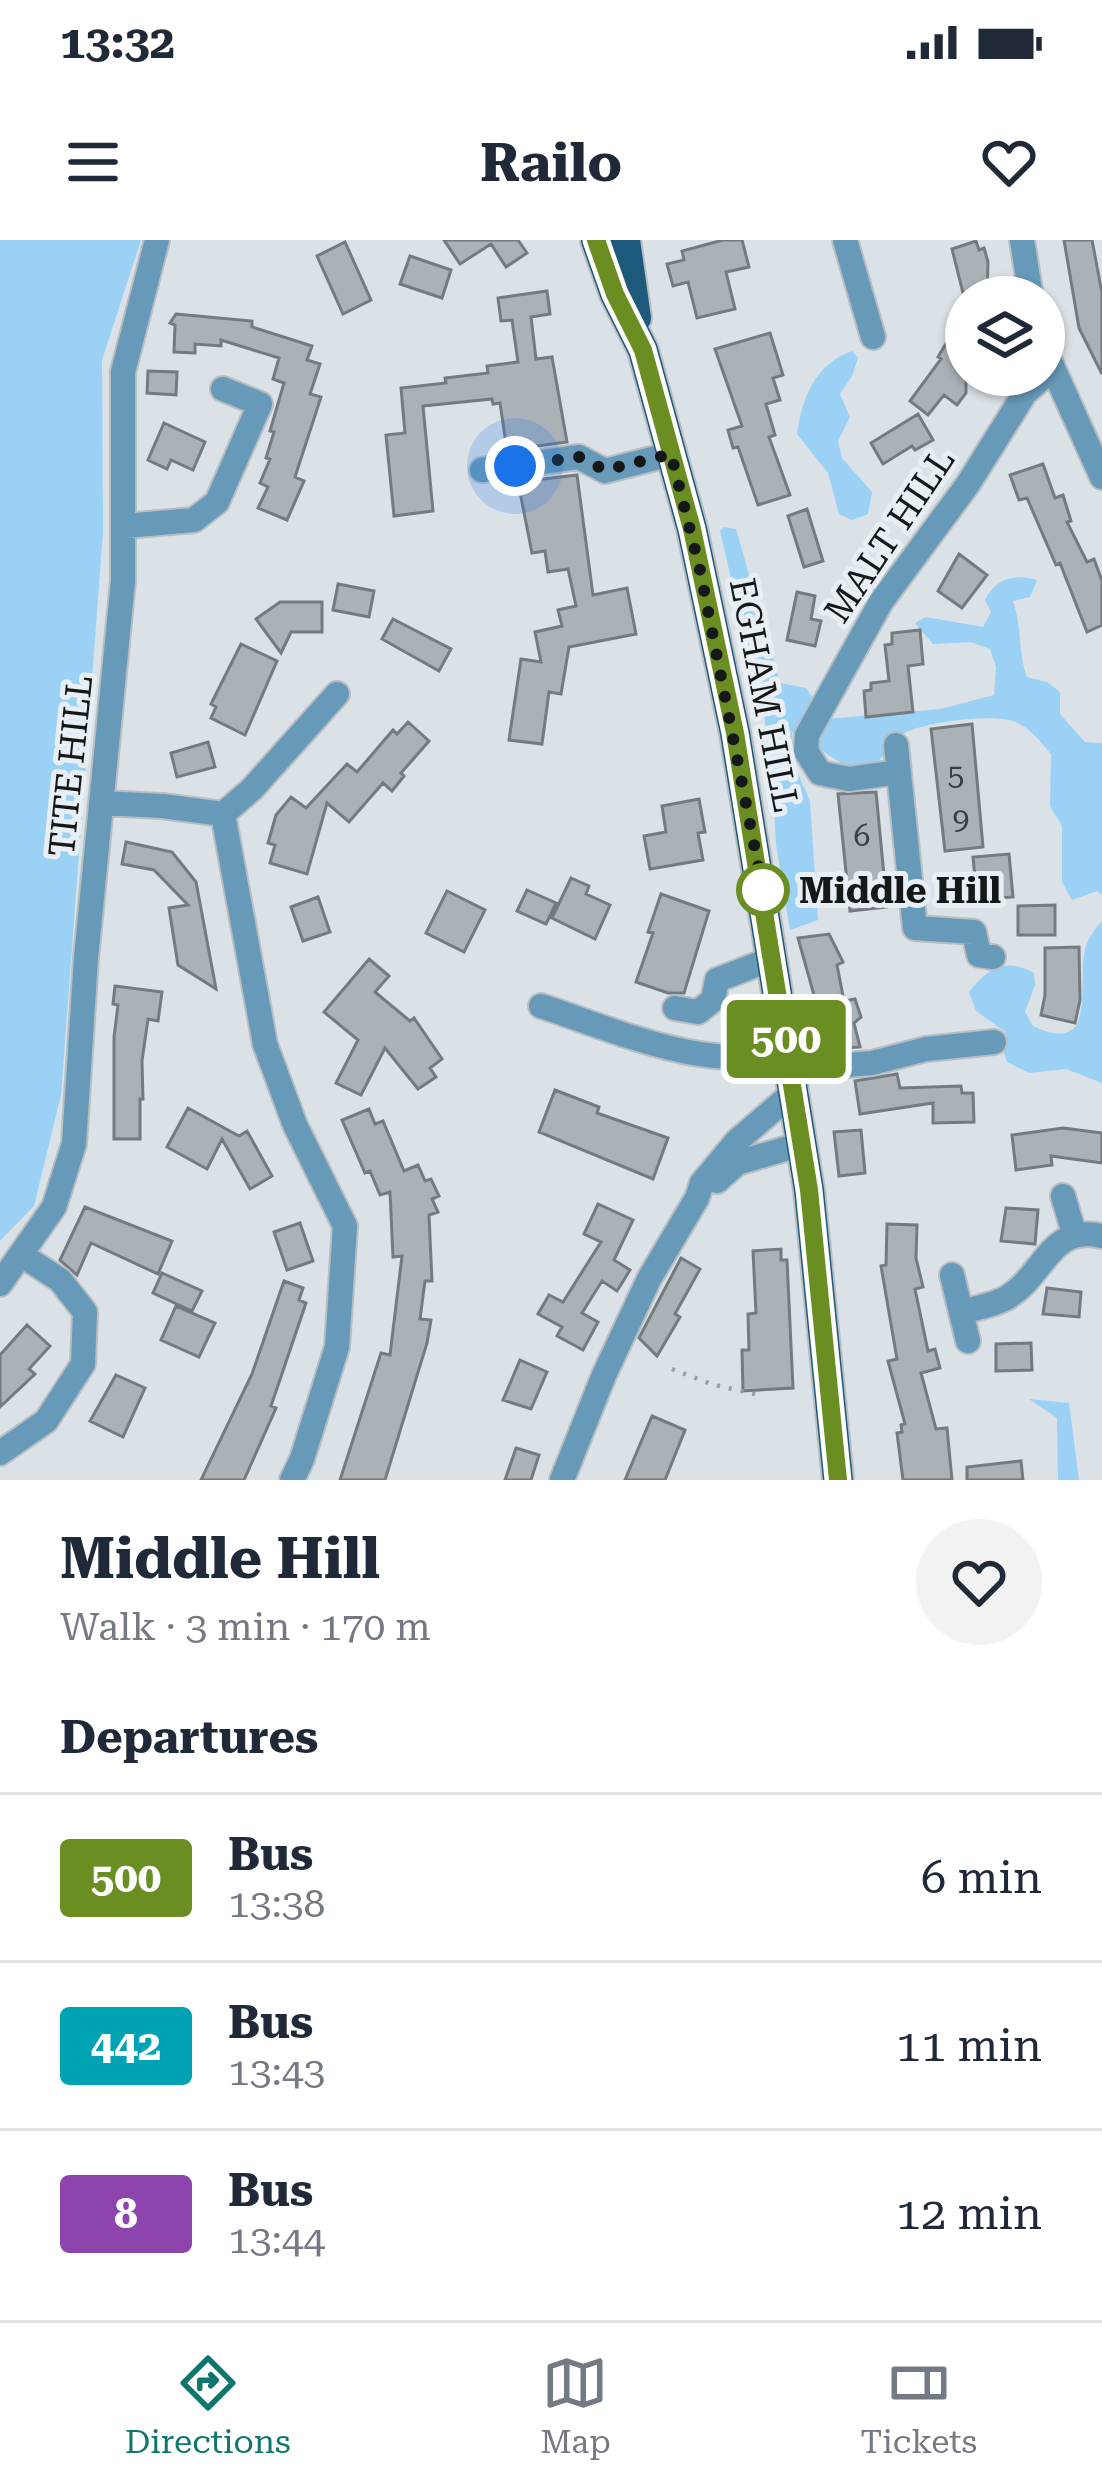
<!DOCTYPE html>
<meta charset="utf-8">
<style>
body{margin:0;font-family:"Roboto Serif",serif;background:#f2f2f3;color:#1f2937;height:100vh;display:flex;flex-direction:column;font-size:45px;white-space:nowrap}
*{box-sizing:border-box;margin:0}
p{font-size:39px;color:#747a83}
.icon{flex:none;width:66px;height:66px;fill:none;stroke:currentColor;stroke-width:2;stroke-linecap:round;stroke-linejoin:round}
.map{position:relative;height:1240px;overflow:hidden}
.details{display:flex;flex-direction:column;background:#fff;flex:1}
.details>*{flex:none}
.badge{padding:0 24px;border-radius:9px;font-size:42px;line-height:78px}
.controls{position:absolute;left:945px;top:36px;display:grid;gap:24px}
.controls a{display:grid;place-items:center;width:120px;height:120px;border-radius:50%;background:#fff;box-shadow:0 3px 9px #0004;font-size:60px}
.you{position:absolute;width:60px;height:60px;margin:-30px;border:9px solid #fff;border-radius:50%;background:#1a73e8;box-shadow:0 0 0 18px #1a73e833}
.map>.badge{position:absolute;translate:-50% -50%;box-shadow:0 0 0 6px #fff}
h2{padding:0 60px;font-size:45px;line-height:108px}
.round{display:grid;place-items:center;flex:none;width:126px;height:126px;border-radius:63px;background:#f2f2f3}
.headline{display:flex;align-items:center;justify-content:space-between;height:204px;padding:0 60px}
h1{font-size:57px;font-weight:700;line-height:90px}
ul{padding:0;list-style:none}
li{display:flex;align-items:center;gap:36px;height:168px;padding:0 60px;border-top:3px solid #e0e1e3}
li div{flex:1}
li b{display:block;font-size:45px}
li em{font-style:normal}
li .badge{min-width:132px;font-weight:700;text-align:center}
.status{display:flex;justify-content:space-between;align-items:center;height:84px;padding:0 60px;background:#fff;direction:ltr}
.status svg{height:33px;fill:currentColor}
header{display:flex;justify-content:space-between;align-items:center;height:156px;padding:0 60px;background:#fff;font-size:54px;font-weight:700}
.tabs{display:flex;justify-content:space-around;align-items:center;height:168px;border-top:3px solid #e0e1e3;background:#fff;font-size:33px;color:#747a83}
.tabs a{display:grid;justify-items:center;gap:6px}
.tabs .active{color:#0f766e}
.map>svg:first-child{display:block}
.green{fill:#9ad1f5}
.building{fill:#aab2b7;stroke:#747b80;stroke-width:3}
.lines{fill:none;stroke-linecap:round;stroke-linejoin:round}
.minor-casing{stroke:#b7bec2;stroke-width:28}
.major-casing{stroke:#b7bec2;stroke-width:34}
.path{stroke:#989ea2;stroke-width:4.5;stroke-dasharray:3 9;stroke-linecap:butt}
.minor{stroke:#6799b9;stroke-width:24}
.major{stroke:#1d597a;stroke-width:30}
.line-casing{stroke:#fff;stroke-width:27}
.line{stroke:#6b8e23;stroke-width:18}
.walk{stroke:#151819;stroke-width:12;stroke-dasharray:0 21.6}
.stop-dot{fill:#fff;stroke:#6b8e23;stroke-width:6}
.labels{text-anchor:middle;stroke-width:10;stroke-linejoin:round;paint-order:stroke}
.number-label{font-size:30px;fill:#3a3e40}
.street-label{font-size:36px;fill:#151819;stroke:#e7eff4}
.stop-label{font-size:36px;font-weight:bold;fill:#151819;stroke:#e7eff4;text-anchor:start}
</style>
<div class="status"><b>13:32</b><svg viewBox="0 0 49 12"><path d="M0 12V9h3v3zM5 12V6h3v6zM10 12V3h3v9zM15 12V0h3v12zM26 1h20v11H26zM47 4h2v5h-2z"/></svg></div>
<header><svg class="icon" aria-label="menu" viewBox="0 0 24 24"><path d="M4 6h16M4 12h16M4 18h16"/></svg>Railo<svg class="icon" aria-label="heart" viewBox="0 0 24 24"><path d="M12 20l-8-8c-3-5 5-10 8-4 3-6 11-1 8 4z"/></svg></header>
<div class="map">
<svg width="1102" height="1240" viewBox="0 0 1102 1240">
<rect width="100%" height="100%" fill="#dae2e7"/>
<!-- green -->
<path class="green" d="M0 0H141L102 120 103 292 61 855 34 966 0 1001Z
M852 111 858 118 852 136 840 154 850 177 838 201 842 218 872 252 868 274 852 280 839 274 828 233 797 194C802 158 815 124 852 111Z
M724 287 736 289 780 443 806 448 827 479 940 469 994 455 996 427 990 409 971 402 933 404 915 383 926 377 983 387 991 372 985 360C995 339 1015 333 1037 340L1030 357 1013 361C1022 386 1018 414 1027 437L1047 442 1060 452V474L1085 502 1102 503V655L1097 651 1072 660 1062 642V586L1050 566 1051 514C1041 502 1031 489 1016 482 993 473 922 482 901 495 882 508 888 522 859 532 834 523 817 503 792 492L793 522 810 561 818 680 790 690 776 604 772 531 760 446 750 420 720 291Z
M1102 681V843L1066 829 1029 833 1007 822 1002 807 1005 792 976 771 969 752C988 728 1006 717 1034 733L1035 745 1025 772 1033 786C1102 819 1075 736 1086 706 1089 697 1096 688 1102 681Z
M1029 1159 1069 1163 1079 1240H1058L1057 1178Z"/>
<!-- building -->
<path class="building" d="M444 0H518L527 13 506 27 491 4 460 24Z
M723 0H742L749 27 726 32 735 69 697 78 688 42 673 46 667 24 684 20 682 11Z
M1064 0H1092L1102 53V134L1079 88Z
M976 1 979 10 984 8 988 22 987 57H964L952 9Z
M345 2 371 60 343 74 317 16Z
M410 16 451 30 442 58 400 44Z
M547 51 550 74 531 77 536 119 552 117 567 202 507 210 500 163 493 164 492 159 423 166 433 271 394 276 386 195 405 193 401 148 446 143 445 138 488 133 487 126 518 122 512 80 501 81 498 58Z
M966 70V153L957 165 944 155 928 175 910 161 941 119 938 117Z
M176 74 252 81V87L312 106 307 120 320 124 310 154 321 157 295 237 304 241 287 280 258 268 268 247 260 243 270 219 266 218 274 192 270 191 284 143 273 139 279 118 221 100V106L195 104V113L174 112 175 85 170 83Z
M770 93 783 135 773 138 780 160 766 164 775 195 769 197 790 255 758 265 738 207 733 208 728 190 742 186 715 109Z
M148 131 177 132 176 155 147 153Z
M918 174 933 200 915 210 912 206 883 224 871 203Z
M164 183 205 202 193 230 171 220 167 229 148 220Z
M1043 224 1055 258 1063 255 1071 281 1067 282 1087 322 1094 319 1102 341V385L1087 392 1060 323 1056 325 1027 258 1019 260 1010 235Z
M577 235 593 355 627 348 636 394 569 407 561 454 549 452 542 504 509 500 521 419 541 422 535 392 562 386 558 370 576 366 568 329 548 332 545 311 532 313 518 242Z
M807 269 823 321 804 327 788 276Z
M959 314 987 335 962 368 938 351Z
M338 344 374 351 369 377 333 370Z
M797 352 815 356 811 379 821 381 815 406 787 400Z
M280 362H322V392H291L281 413 256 379Z
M393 379 451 409 439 431 382 399Z
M920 390 923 424 908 426 913 472 866 477 864 451 871 450V443L889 441 885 405 892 404V393Z
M241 404 277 421 245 495 211 478 216 467 211 464Z
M408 482 429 501 401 533 404 536 392 551 383 543 349 582 327 563 307 634 270 623 275 605 268 603 276 575 291 557 306 568 347 524 357 532 393 490 397 494Z
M972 484 983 607 945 611 931 489Z
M208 502 215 527 177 537 171 513Z
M876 552 887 667 850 671 838 554Z
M699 559 705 592 698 593 703 620 650 629 644 596 666 592 662 566Z
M126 602 172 612 196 642 216 749 178 725 169 668 188 665 154 630 122 624Z
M1009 614 1013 657 977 660 973 617Z
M571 638 589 646 586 654 610 665 595 699 552 678Z
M527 650 556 663 546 684 517 671Z
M447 651 485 670 464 712 426 693Z
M661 654 709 671 684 753H668L636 742 653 693 648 692Z
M318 657 330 692 303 701 291 667Z
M1055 665V695H1018V666Z
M829 694 843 722 837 725 844 761 855 759 861 777 854 783 860 807 835 809 822 766H817L798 698Z
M1079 707 1080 760 1075 783 1041 775 1045 755V708Z
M369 719 389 736 375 752 410 781 414 778 442 819 430 828 436 837 418 849 385 808 361 855 336 843 358 800 324 772Z
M115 746 162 752 158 781 148 779 142 821 143 859H140V899H114V797L118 765 113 764Z
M897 834 900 848 961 846 962 853H973L974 882 933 883V863L860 874 855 841Z
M555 850 599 867 597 873 668 898 653 939 539 892Z
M188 868 239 896 247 891 272 936 250 949 222 899 207 929 167 907Z
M369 869 375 884 383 881 404 931 418 925 425 941 431 939 439 956 432 959 438 972 429 975 432 1041H425L420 1079 431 1080 427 1103 385 1240H340L381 1113 390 1115 402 1016 393 1017 390 952 380 955 370 931 365 933 342 880Z
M1063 888 1102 893V923L1051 916 1052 925 1016 930 1012 895Z
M861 890 865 933 839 936 834 892Z
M598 964 633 980 614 1020 630 1030 617 1051 602 1041 582 1073 598 1082 583 1110 557 1096 562 1087 538 1074 549 1055 563 1062 601 1002 584 994Z
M85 967 172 1001 158 1034 91 1003 77 1035 60 1020Z
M1006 968 1038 970 1035 1004 1001 1001Z
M300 983 313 1021 287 1030 274 992Z
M887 984 917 985 916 1018 923 1047 915 1049 928 1111 935 1109 940 1128 921 1133 936 1189 947 1188 952 1240H903L897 1193 902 1192 901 1185 905 1184 888 1121 897 1119 881 1026 886 1025Z
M781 1009V1020H787L793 1148 743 1151 742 1110H749L748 1074 756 1073 753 1011Z
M681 1018 700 1029 675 1074 680 1077 657 1116 639 1098Z
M162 1033 202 1051 192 1071 153 1053Z
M284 1041 303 1048 299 1060 306 1063 271 1166 276 1168 244 1240H201L252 1134Z
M1047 1048 1081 1052 1079 1077 1043 1074Z
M176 1066 215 1083 199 1117 161 1100Z
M27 1085 50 1106 29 1129 35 1134 0 1167V1115Z
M1031 1103 1032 1130 996 1131V1104Z
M520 1120 547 1132 531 1169 503 1160Z
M116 1135 145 1148 123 1197 90 1181Z
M652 1176 685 1190 665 1240H625Z
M516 1208 539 1215 531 1240H505Z
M1021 1221 1023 1240H967V1227Z"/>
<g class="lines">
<!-- minor casing -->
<g class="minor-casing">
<path id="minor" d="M845 0 873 97
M1022 0 1031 57
M1044 108 1102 237
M482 230 579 217 605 231 671 214
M125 286 194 280 217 262 260 164 223 149
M896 505 915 688 974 692 979 715 993 717
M898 532 849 539 820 533 806 511 807 495 881 362 968 244 1025 153 1051 130
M101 563 162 566 223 574 252 549 337 454
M223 574 265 804 295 885 345 986 337 1107 302 1219 292 1240
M541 766C615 790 711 835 788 810
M675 768 698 772 713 760 717 740 774 718
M791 834 810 828 872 823 926 809 994 802
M717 941 737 923 802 904
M1063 956 1074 993
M952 1035 968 1101
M0 1044 54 967 74 904 86 718 123 341V132L157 0
M961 1072C976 1068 995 1065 1008 1057 1046 1033 1050 984 1102 996
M0 1213 46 1181 83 1124 85 1072 60 1040 23 1016
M562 1240 604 1135 649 1039 697 958 702 943 737 901 794 852"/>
</g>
<!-- major casing -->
<g class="major-casing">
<path id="major" d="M596 0 615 54 643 110 692 289 735 493 809 950 838 1240
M625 0 636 78"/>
</g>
<!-- path -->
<path class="path" d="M672 1129 711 1144 764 1156"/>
<!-- minor -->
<use href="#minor" class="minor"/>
<!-- major -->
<use href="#major" class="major"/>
</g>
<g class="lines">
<!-- line casing -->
<g class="line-casing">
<path id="line" d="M596 0 615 54 643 110 692 289 735 493 809 950 838 1240"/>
</g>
<!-- line -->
<use href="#line" class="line"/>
<!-- walk -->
<path class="walk" d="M515 226 579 217 605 230 671 214 700 330 763 650"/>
</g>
<!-- markers -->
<circle class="stop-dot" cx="763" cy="650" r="24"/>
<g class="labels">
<!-- number labels -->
<g class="number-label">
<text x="956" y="545">5</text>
<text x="961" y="589">9</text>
<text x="862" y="606">6</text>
</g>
<!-- street labels -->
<g class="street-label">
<text transform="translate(889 295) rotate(-56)" y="13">MALT HILL</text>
<text transform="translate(765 455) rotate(79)" y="13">EGHAM HILL</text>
<text transform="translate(70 526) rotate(-84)" y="13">TITE HILL</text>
</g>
<!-- stop labels -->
<g class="stop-label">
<text x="799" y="663">Middle Hill</text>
</g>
</g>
</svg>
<div class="controls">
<a><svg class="icon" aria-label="layers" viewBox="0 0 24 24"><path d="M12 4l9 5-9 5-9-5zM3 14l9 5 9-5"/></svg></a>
</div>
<div class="you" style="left:515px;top:226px"></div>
<b class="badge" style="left:786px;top:799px;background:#6b8e23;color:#fff">500</b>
</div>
<section class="details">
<div class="headline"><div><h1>Middle Hill</h1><p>Walk · 3 min · 170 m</p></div><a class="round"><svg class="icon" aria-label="heart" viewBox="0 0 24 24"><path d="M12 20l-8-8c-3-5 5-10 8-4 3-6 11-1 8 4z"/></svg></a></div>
<h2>Departures</h2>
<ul>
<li><span class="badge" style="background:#6b8e23;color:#fff">500</span><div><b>Bus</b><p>13:38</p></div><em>6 min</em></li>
<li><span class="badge" style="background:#00a3b4;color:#fff">442</span><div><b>Bus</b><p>13:43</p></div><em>11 min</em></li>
<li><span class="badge" style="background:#8e44ad;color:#fff">8</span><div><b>Bus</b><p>13:44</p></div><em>12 min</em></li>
</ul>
</section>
<nav class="tabs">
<a class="active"><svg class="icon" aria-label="directions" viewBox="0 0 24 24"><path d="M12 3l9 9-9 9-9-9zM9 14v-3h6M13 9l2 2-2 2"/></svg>Directions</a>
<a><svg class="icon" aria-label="map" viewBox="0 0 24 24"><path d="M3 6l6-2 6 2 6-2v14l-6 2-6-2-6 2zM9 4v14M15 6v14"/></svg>Map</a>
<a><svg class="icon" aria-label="tickets" viewBox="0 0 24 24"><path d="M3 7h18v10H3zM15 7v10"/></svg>Tickets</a>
</nav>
